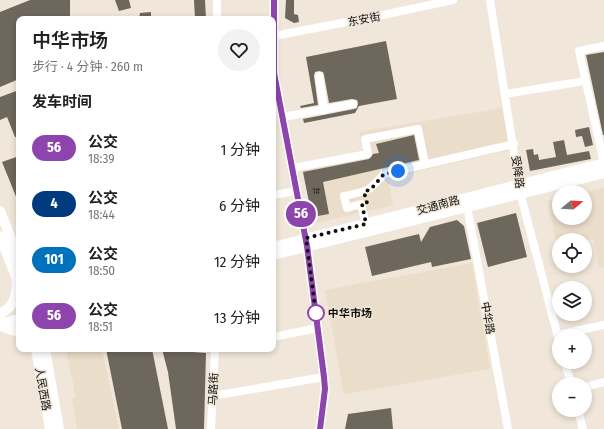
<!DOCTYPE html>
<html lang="zh">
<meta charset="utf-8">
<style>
body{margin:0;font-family:"Fira Sans Condensed","Noto Sans SC",sans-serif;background:#f2f2f2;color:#202124;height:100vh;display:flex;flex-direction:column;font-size:15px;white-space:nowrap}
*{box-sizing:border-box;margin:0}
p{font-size:13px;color:#757577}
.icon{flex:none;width:22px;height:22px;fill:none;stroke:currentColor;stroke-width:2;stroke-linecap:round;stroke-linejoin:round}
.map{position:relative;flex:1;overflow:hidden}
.side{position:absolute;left:16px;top:16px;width:260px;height:336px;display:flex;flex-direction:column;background:#fff;border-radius:8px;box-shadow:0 2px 6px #0003}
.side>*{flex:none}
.badge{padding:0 8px;border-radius:13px;font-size:14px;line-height:26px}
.needle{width:26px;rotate:72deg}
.controls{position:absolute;left:552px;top:185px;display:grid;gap:8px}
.controls a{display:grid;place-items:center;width:40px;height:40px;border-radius:50%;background:#fff;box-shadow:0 2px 6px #0003;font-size:20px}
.you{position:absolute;width:20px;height:20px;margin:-10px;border:3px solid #fff;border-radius:50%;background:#1a73e8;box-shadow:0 0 0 6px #1a73e833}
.map>.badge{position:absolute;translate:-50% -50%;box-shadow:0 0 0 2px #fff}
h2{padding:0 16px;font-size:15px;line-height:36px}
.round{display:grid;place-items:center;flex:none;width:42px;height:42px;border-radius:21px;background:#f2f2f2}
.head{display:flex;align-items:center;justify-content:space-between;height:68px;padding:0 16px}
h1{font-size:19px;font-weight:600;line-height:30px}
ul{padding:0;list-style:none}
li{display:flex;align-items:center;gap:12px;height:56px;padding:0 16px}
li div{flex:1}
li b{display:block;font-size:15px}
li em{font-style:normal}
li .badge{min-width:44px;font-weight:700;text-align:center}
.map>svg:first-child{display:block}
.built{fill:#eaddc9}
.building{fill:#6e675b}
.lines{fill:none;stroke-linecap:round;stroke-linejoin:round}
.minor{stroke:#fff;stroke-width:8}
.major{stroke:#fff;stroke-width:10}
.line-casing{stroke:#fff;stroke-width:9}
.line{stroke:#8e44ad;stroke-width:6}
.walk{stroke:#12100b;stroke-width:4;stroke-dasharray:0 7.2}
.stop-dot{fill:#fff;stroke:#8e44ad;stroke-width:2}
.labels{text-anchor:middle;stroke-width:3;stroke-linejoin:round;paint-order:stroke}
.number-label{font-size:9px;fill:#29261f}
.street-label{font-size:11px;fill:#12100b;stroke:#f0e7da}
.stop-label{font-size:11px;font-weight:bold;fill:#12100b;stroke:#f0e7da;text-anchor:start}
</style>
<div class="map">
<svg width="604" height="429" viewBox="0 0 604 429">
<rect width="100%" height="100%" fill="#f0e7da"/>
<!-- built -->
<path class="built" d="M502 108 510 150 388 178 393 205 313 224 301 164 363 152 359 132Z
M604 188V267L599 268 594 239 585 240H559V246H557L548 201 559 198V218H585V192Z
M472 263 490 369 344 394 325 290Z
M66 349H102L119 429H77L72 399 76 398Z"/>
<!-- building -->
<path class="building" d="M30 0H70V17L65 19H19V79L0 87V12Z
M115 0H129L131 8 119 11Z
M194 0H205L206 19H195Z
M286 0H294V14L298 15 299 22 294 23 285 18Z
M151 12V19H139L140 13Z
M386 41 397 99 359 106 355 113 304 123 303 119 354 109 357 108 358 103 357 100 352 99 329 103 324 75 323 72 319 71 315 72 314 76 318 105 301 108 300 106 314 103 306 57Z
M604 52V135H603L586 55Z
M19 90V138L15 137 7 117 0 120V97Z
M589 127 593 145 585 147 582 136 576 137 575 130Z
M414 135 419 160 323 182 329 214 312 217 303 172 369 159 373 154 379 153 376 144Z
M564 140 567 155 589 151 591 159 530 171 526 150 533 149 534 155 538 154 539 160 556 157 553 142Z
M19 156V204L2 162Z
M516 213 527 257 488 267 477 223Z
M457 220 464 226 471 259 432 267 431 262 372 276 365 247 419 234 421 242 430 227Z
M106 349H152L168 429H122Z
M162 349H199L192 352 206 353 204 429H176L168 372Z
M391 408 393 429H345L348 414Z"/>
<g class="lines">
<!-- minor -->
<path class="minor" d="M217 0V19
M274 0V73L307 246 324 377 325 389 320 429
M490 0 520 192 559 341
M274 36 378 16 453 0
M319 76 324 110
M505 94 585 81
M283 117 353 104
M604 163 579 51 604 46
M293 168 368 154 365 139 418 129 425 164
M273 195 297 191
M467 206 508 429
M366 224 361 204 347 208 344 196C368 191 368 192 384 174L514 144
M557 335 604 325
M273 337 318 328
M565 362 571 384
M585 387 604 382
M212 396 324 377
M578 410 583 429
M211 429 215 349"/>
<!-- major -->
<path class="major" d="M0 211 19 258
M0 236 19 284
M273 247 604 163
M273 255 604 173
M0 314C17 304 16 296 17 278
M0 324 19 319
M0 326 19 332
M36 349 50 429
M45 349 59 429"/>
</g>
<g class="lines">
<!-- line casing -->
<g class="line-casing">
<path id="line" d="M274 0V73L307 246 324 377 325 389 320 429"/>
</g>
<!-- line -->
<use href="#line" class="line"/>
<!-- walk -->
<path class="walk" d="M316 313V314L306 238 366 224 362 204 367 203 364 192 371 189 384 174 398 171"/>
</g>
<!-- markers -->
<circle class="stop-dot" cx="316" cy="313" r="8"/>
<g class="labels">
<!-- number labels -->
<g class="number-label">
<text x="316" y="194">1#</text>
</g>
<!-- street labels -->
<g class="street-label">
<text transform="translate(364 19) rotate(-11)" y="4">东安街</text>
<text transform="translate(518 172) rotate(82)" y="4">受降路</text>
<text transform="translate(438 205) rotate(-15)" y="4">交通南路</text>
<text transform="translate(488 318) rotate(80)" y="4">中华路</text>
<text transform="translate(43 389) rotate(80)" y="4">人民西路</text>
<text transform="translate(213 389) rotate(-87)" y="4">马路街</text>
</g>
<!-- stop labels -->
<g class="stop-label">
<text x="328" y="317">中华市场</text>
</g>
</g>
</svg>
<div class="controls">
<a><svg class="needle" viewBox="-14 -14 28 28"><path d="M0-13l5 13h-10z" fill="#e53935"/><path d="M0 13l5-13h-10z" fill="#757577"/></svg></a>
<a><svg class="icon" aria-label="locate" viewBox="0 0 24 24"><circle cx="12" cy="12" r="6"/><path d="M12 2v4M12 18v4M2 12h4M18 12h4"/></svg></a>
<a><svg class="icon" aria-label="layers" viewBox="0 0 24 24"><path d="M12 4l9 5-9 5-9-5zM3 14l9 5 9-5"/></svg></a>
<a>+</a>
<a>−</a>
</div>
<div class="you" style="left:398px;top:171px"></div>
<b class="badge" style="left:301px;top:214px;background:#8e44ad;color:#fff">56</b>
<section class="side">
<div class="head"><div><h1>中华市场</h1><p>步行 · 4 分钟 · 260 m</p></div><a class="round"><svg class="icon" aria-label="heart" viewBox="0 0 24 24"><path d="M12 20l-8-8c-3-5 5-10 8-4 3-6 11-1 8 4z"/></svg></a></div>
<h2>发车时间</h2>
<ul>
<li><span class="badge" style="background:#8e44ad;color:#fff">56</span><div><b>公交</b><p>18:39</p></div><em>1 分钟</em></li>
<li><span class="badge" style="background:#003b80;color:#fff">4</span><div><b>公交</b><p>18:44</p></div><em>6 分钟</em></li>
<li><span class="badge" style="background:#0072bc;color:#fff">101</span><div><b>公交</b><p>18:50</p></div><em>12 分钟</em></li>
<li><span class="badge" style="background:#8e44ad;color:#fff">56</span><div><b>公交</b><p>18:51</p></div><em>13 分钟</em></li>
</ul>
</section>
</div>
